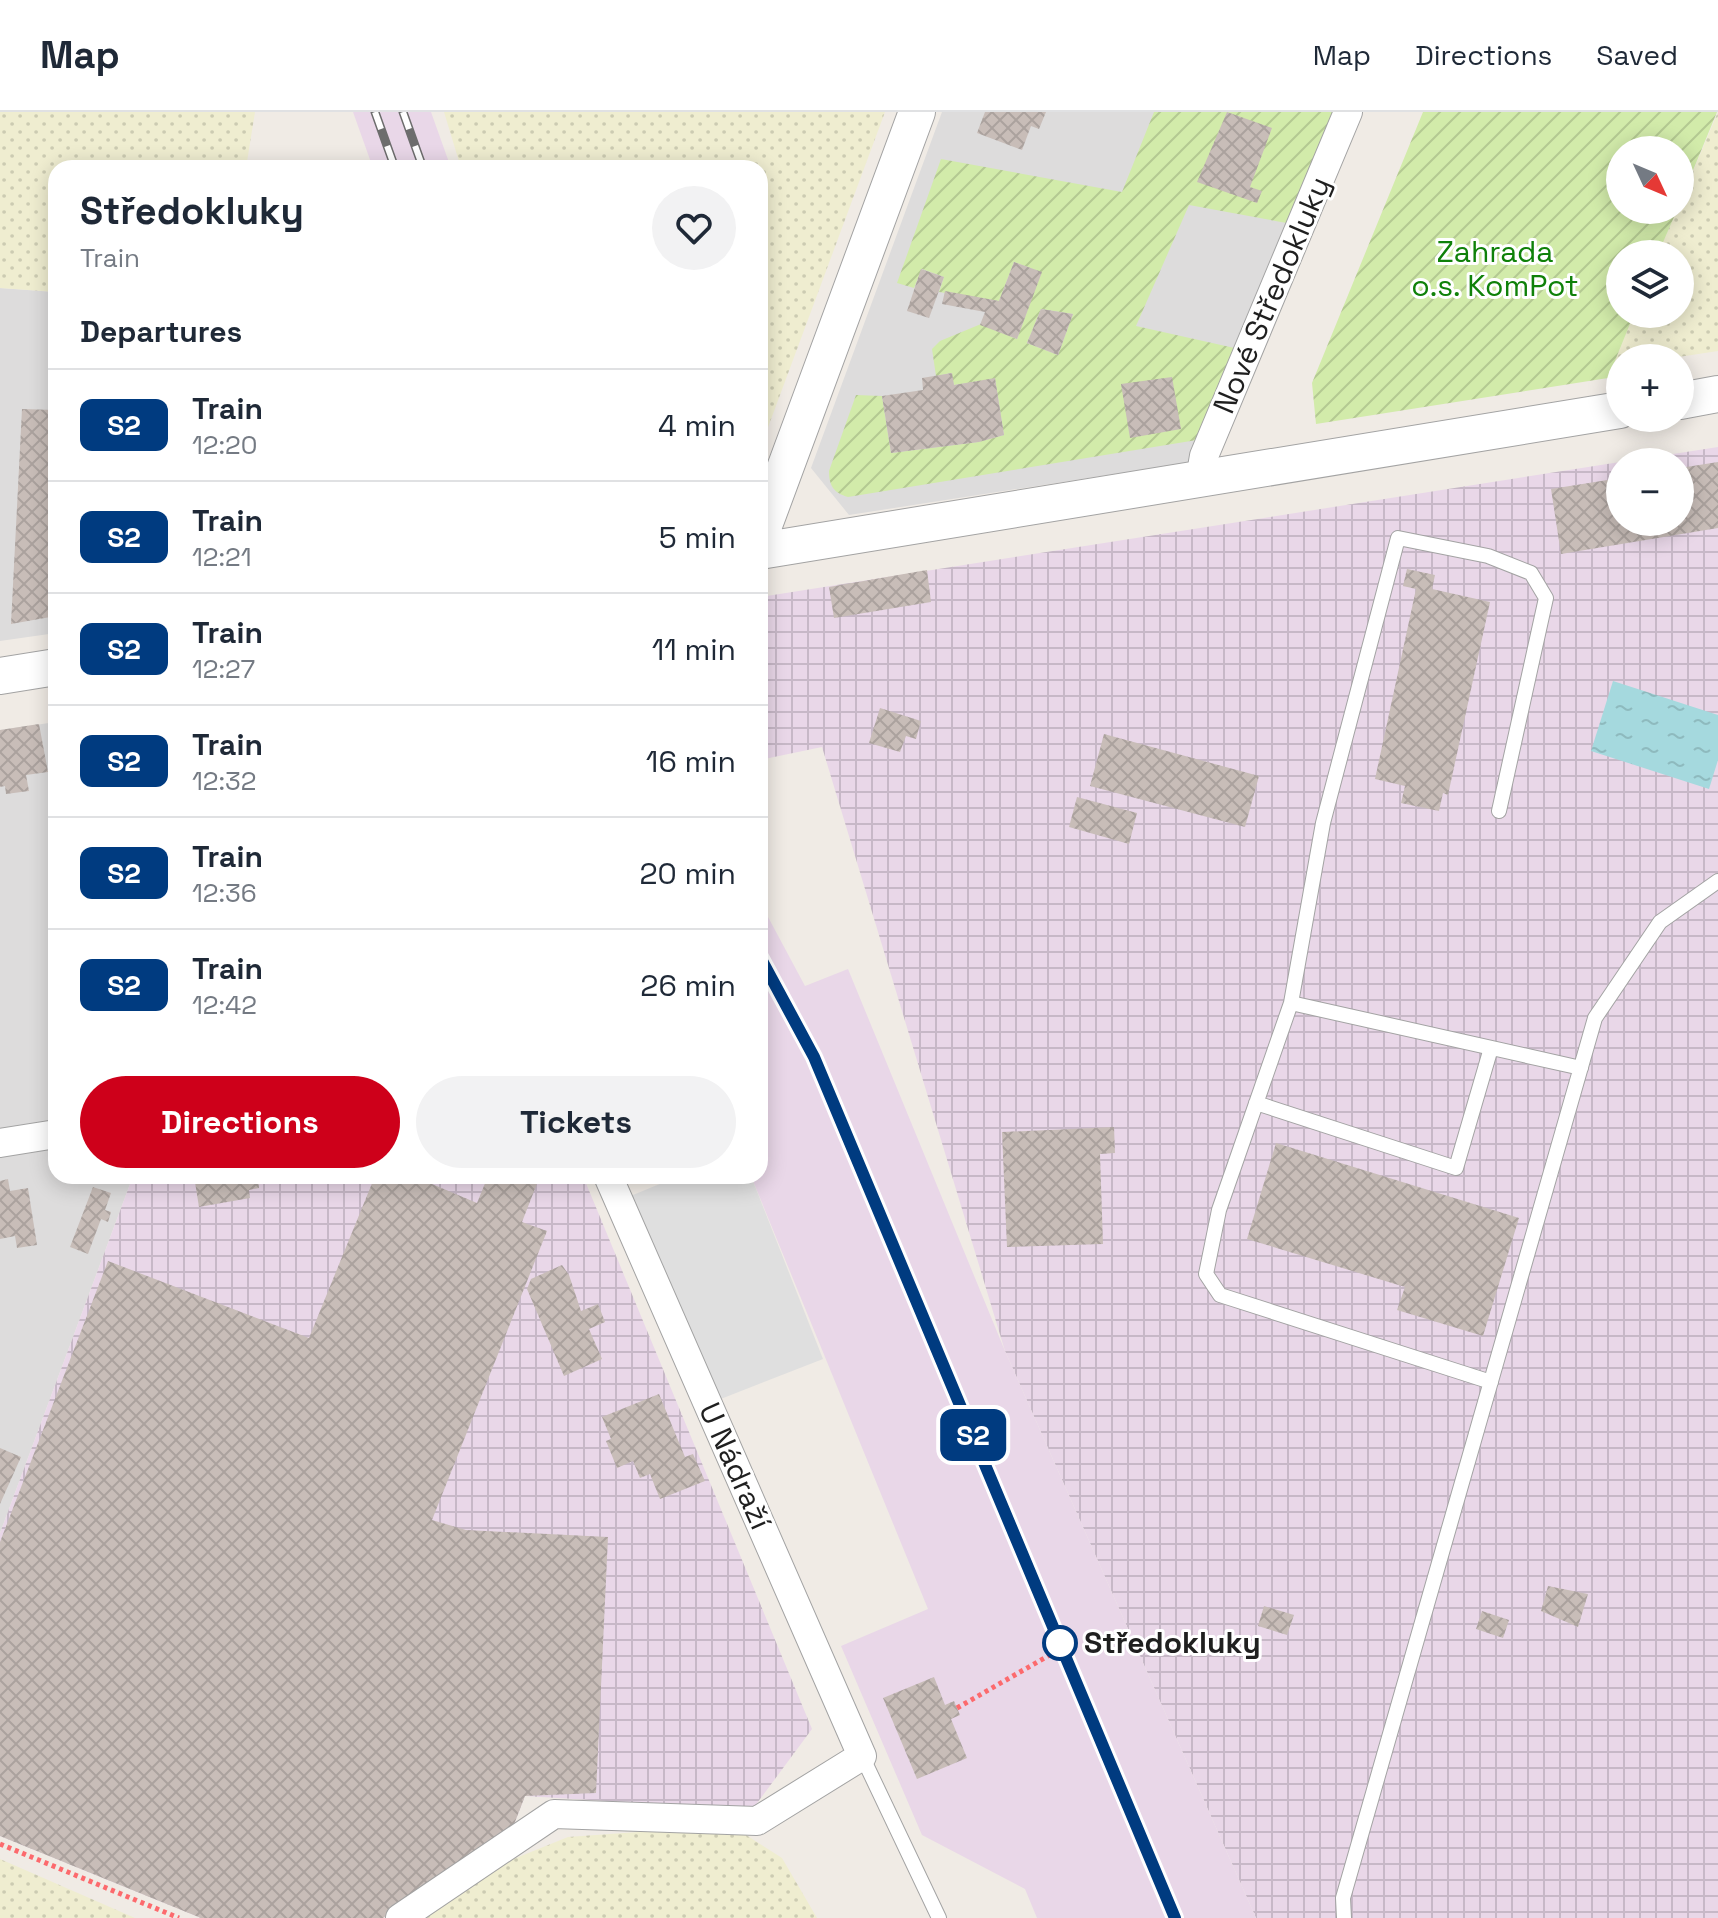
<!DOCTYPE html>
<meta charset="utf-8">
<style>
body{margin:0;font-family:"Space Grotesk",sans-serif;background:#f2f2f3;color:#1f2937;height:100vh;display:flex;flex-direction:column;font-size:30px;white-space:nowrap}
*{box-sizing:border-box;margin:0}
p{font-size:26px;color:#747a83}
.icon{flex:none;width:44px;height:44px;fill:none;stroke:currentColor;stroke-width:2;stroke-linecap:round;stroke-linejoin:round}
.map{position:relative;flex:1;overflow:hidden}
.side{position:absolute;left:48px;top:48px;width:720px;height:1024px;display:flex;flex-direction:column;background:#fff;border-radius:24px;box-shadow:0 4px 20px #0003}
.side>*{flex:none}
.badge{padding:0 16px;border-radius:12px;font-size:28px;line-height:52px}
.needle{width:52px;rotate:134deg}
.controls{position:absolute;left:1606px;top:24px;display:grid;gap:16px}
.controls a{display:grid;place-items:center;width:88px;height:88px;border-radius:50%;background:#fff;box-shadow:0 4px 20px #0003;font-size:40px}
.map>.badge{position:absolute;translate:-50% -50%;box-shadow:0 0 0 4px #fff}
h2{padding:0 32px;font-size:30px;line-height:72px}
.round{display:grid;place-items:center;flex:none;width:84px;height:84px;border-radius:42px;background:#f2f2f3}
.headline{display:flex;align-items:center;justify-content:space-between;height:136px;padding:0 32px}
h1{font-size:38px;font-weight:600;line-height:60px}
.primary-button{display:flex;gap:16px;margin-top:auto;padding:16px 32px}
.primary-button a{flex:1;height:92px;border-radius:48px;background:#ce001a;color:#fff;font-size:32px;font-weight:600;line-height:92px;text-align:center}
.primary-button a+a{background:#f2f2f3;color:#1f2937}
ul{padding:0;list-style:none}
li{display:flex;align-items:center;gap:24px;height:112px;padding:0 32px;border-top:2px solid #e0e1e3}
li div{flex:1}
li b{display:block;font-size:30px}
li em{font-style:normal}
li .badge{min-width:88px;font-weight:700;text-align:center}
header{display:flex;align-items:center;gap:48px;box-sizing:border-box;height:112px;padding:0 40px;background:#fff;border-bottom:2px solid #e0e1e3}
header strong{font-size:38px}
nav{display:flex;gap:44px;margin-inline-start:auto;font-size:28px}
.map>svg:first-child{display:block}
.residential{fill:#dddcdc}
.industrial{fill:url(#industrial-grid)}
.railway{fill:#e9d7e8}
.farmland{fill:url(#farmland-dots)}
.garden{fill:url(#garden-furrows);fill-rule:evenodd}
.parking{fill:#dfdfdf}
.water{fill:url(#water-ripples)}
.building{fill:url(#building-cross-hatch)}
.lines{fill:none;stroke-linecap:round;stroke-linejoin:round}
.service-casing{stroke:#a3a3a3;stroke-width:16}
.minor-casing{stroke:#a3a3a3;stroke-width:30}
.tertiary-casing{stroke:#a3a3a3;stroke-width:38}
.path{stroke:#fc6a6d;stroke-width:5;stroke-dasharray:4 4;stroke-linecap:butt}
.service{stroke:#fff;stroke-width:14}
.minor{stroke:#fff;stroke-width:28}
.tertiary{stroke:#fff;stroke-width:36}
.rail-casing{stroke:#6d6d6d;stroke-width:9}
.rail{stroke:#fff;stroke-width:6;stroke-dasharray:18;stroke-linecap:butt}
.line-casing{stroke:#fff;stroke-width:18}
.line{stroke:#003b80;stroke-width:12}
.stop-dot{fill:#fff;stroke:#003b80;stroke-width:4}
.labels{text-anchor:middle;stroke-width:6;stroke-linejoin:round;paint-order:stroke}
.park-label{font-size:30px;fill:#0f8109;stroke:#fff}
.street-label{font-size:30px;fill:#1f1f1f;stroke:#fff}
.stop-label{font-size:30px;font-weight:bold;fill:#1f1f1f;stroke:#fff;text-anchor:start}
</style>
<header>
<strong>Map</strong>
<nav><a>Map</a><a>Directions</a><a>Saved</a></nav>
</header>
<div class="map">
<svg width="1718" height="1806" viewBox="0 0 1718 1806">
<defs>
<pattern id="industrial-grid" width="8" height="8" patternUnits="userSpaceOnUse" patternTransform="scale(2)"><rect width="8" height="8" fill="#e9d7e8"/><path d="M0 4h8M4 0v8" fill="none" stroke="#c7b8c7"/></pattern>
<pattern id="farmland-dots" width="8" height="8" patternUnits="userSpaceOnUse" patternTransform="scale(2)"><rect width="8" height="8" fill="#efedd0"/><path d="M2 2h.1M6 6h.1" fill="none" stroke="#cccbb2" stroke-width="1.8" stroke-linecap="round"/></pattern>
<pattern id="garden-furrows" width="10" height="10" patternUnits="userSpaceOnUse" patternTransform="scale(2)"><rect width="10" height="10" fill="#d2ebaa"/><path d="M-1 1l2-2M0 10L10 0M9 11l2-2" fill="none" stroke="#b4c992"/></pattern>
<pattern id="water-ripples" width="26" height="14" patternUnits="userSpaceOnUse" patternTransform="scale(2)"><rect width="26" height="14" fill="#a5d9de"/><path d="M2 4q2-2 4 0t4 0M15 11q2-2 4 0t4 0" fill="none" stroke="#8ebabe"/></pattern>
<pattern id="building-cross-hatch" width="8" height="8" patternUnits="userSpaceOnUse" patternTransform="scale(2)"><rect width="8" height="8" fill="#c8bdb8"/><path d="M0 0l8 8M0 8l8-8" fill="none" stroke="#aba29e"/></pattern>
</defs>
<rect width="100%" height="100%" fill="#f0ebe5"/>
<!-- residential -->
<path class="residential" d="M942 0H1346L1204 348 849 403 811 356Z
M0 176 56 180V521L0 529Z
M56 610V1064H133L0 1421V618Z"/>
<!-- industrial -->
<path class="industrial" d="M1718 335V1806H1256L1005 1239 822 635 760 648V485L1620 350V410H1680V350H1622Z
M133 1064H583L812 1617 752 1698 525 1684 511 1720 383 1806H201L0 1724V1421Z"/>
<!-- railway -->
<path class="railway" d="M353 0H431L451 56H373Z
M760 790 805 874 848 857 1005 1239 1256 1806H1037L1025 1777 922 1723 841 1534 928 1497 751 1064H760Z"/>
<!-- farmland -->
<path class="farmland" d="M0 0H255L246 56H56V180L0 176Z
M444 0H885L760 337V56H461Z
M1718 0V239L1672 246H1620V254L1612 256 1634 202H1680V142H1658L1677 98H1680V90Z
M680 1717 743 1721 782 1746 817 1806H420L476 1762 568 1725Z
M0 1747 135 1806H0Z"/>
<!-- garden -->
<path class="garden" d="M1154 0H1337L1292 112 1189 93 1136 214 1239 237 1203 327 848 385C834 381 829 374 829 359L856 283 882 284 891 341 978 330 1004 323 995 267 954 273 951 261 936 264 932 237 940 229 981 212 1017 227 1041 160 1014 150 999 189 939 180 944 165 922 157 914 176 897 171 941 47 1122 80ZM1041 197 1073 202 1058 243 1027 231Z
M1423 0H1717L1680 90V38H1620V98H1677L1658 142H1620V202H1634L1608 266 1316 312 1312 271Z"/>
<!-- parking -->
<path class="parking" d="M679 1064H751L823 1247 708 1292 620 1092 633 1083Z"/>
<!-- water -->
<path class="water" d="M1613 569 1718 603V648L1709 677 1591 639Z"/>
<!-- building -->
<path class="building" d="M985 0H1046L1039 17 1031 14 1022 38 977 21Z
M1227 0 1272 16 1250 75 1262 79 1257 91 1197 70Z
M1014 150 1042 160 1017 227 980 213 985 200 942 192 945 179 999 189Z
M921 157 944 165 929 206 907 199Z
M1041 197 1073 202 1058 243 1027 231Z
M952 261 954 273 995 266 1004 323 979 330 891 341 882 284 923 278 922 266Z
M1172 265 1181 317 1130 326 1121 272Z
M22 297 56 298V504L11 512Z
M1718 350V416L1561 442 1551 377 1620 366V410H1680V356Z
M1407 457 1435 463 1432 477 1490 490 1448 683 1443 681 1439 699 1401 691 1405 674 1375 667 1416 477 1403 474Z
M927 458 931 490 834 506 829 475Z
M880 596 921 609 916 627 906 624 900 640 869 631Z
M39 612 48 660 26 663 29 679 6 682 5 674 0 675V618Z
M1104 622 1259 664 1245 715 1090 674Z
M1077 685 1137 701 1129 732 1069 715Z
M1114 1015 1115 1041 1100 1042 1103 1132 1007 1135 1002 1020Z
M1276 1031 1519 1106 1483 1224 1397 1198 1405 1175 1247 1127Z
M194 1064H258L259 1076 249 1078 250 1086 199 1095Z
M375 1064H413L477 1091 488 1064H540L522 1110 547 1119 432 1408 466 1418 608 1425 596 1681 525 1684 511 1720 383 1806H201L0 1724V1430L108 1149 309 1226Z
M8 1067 10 1079 28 1076 37 1133 17 1136 15 1124 0 1127V1069Z
M93 1075 111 1081 105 1098 111 1100 108 1110 101 1107 88 1142 70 1135Z
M562 1153 569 1163 581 1199 598 1192 605 1210 589 1217 602 1247 564 1264 527 1177 531 1167Z
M659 1282 685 1345 693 1342 705 1369 660 1387 650 1362 640 1366 633 1349 617 1356 606 1329 611 1327 602 1305Z
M0 1336 21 1345 0 1392Z
M1548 1474 1588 1482 1578 1515 1541 1499Z
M1264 1494 1294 1503 1287 1523 1258 1514Z
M1482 1499 1509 1508 1503 1526 1476 1517Z
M934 1565 945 1593 954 1589 960 1603 951 1607 967 1646 917 1667 883 1586Z"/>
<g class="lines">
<!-- service casing -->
<g class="service-casing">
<path id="service" d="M1499 699 1546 486 1531 461 1488 444 1398 426 1323 711 1291 891 1581 956
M1291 891 1219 1098 1206 1162 1220 1183 1491 1270
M1256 991 1456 1056 1491 936
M862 1644 939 1806
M1344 1806 1343 1786 1595 906 1660 810 1718 769"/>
</g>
<!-- minor casing -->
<g class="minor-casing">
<path id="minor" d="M1200 367 1204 344 1348 0
M0 1031 56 1022
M400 1806 554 1702 757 1709 862 1644 608 1064"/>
</g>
<!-- tertiary casing -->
<g class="tertiary-casing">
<path id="tertiary" d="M1680 289 1718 282
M760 424 917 0
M760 439 1620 298
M0 564 56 555"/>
</g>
<!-- path -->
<path class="path" d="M957 1596 1055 1540
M0 1732 179 1806"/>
<!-- service -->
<use href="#service" class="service"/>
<!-- minor -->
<use href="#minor" class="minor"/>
<!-- tertiary -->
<use href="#tertiary" class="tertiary"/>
<!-- rail casing -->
<g class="rail-casing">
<path id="rail" d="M375 0 395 56
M403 0 423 56
M760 845 814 945 1175 1806"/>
</g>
<!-- rail -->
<use href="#rail" class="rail"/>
</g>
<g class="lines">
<!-- line casing -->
<g class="line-casing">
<path id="line" d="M760 845 814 945 1175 1806"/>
</g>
<!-- line -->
<use href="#line" class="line"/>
</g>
<!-- markers -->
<circle class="stop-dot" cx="1060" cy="1531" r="16"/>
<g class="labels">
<!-- park labels -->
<g class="park-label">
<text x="1495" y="150">Zahrada<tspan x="1495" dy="34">o.s. KomPot</tspan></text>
</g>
<!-- street labels -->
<g class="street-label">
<text transform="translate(1272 183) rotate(-67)" y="10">Nové Středokluky</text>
<text transform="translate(735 1354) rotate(66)" y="10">U Nádraží</text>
</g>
<!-- stop labels -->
<g class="stop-label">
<text x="1084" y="1541">Středokluky</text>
</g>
</g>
</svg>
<div class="controls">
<a><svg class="needle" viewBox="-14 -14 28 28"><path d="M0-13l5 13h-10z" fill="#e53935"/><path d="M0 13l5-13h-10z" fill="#747a83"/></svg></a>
<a><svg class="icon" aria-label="layers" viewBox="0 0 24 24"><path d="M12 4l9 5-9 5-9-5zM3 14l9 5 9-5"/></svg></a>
<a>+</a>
<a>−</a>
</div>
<b class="badge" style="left:973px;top:1323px;background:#003b80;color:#fff">S2</b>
<section class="side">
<div class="headline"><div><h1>Středokluky</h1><p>Train</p></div><a class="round"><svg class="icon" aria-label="heart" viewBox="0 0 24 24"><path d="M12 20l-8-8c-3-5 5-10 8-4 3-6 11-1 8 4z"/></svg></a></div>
<h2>Departures</h2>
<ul>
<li><span class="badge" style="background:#003b80;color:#fff">S2</span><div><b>Train</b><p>12:20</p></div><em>4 min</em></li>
<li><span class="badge" style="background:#003b80;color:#fff">S2</span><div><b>Train</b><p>12:21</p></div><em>5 min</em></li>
<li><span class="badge" style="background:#003b80;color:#fff">S2</span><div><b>Train</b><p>12:27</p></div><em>11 min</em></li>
<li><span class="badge" style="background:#003b80;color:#fff">S2</span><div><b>Train</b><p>12:32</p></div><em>16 min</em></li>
<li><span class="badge" style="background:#003b80;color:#fff">S2</span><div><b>Train</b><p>12:36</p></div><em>20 min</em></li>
<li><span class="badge" style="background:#003b80;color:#fff">S2</span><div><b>Train</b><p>12:42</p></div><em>26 min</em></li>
</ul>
<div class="primary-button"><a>Directions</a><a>Tickets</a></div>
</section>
</div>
